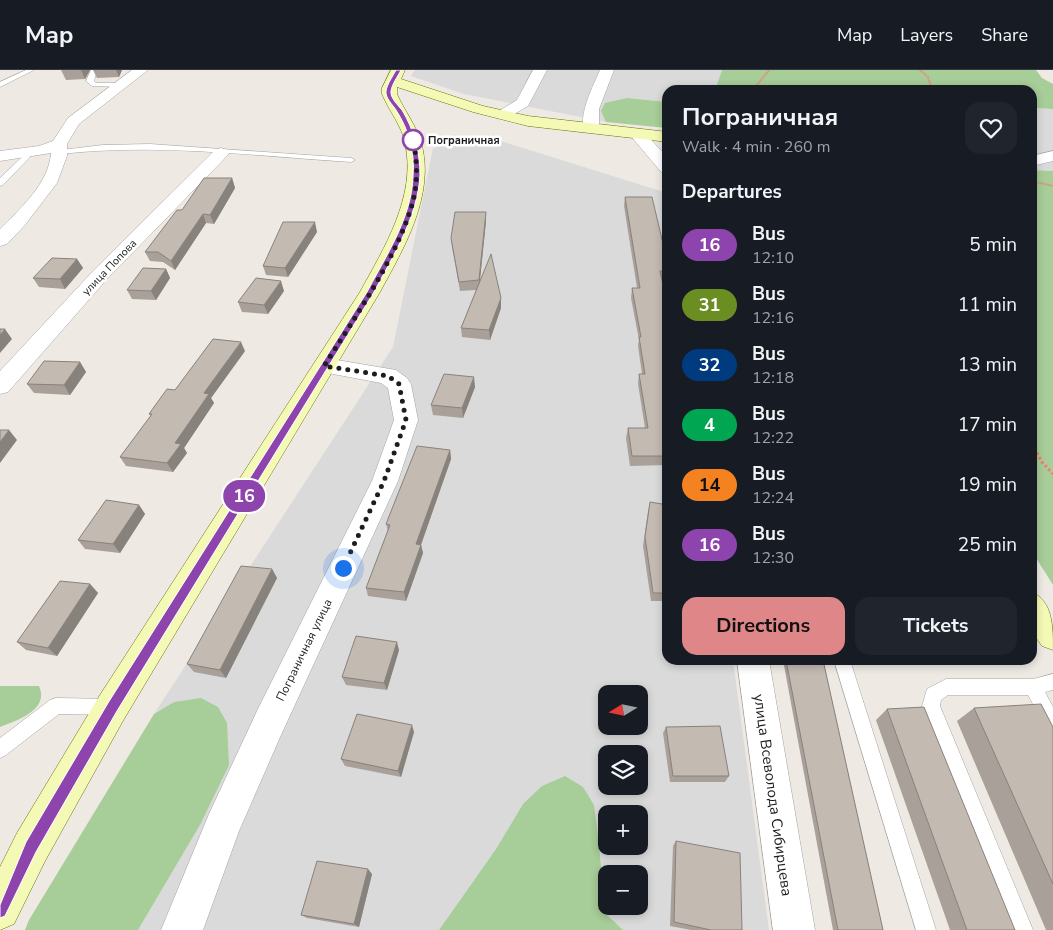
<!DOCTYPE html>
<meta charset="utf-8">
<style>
body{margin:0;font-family:"Nunito Sans",sans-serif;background:#20242c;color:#f1f3f6;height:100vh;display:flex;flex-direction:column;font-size:19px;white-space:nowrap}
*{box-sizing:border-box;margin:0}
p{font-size:16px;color:#9ea1a6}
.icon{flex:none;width:28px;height:28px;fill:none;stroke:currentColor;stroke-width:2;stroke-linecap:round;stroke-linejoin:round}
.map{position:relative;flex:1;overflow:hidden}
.panel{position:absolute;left:662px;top:15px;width:375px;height:580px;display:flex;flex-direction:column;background:#171b24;border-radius:15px;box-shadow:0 2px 8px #0003}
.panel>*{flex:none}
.badge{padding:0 10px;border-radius:16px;font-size:18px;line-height:32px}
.needle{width:32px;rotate:260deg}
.controls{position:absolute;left:598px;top:615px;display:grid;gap:10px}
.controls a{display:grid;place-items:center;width:50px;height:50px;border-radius:10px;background:#171b24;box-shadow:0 2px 8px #0003;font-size:25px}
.you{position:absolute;width:25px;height:25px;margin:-12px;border:4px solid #fff;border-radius:50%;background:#1a73e8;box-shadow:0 0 0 8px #1a73e833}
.map>.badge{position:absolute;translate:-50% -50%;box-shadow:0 0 0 2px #fff}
h2{padding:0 20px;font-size:19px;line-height:45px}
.round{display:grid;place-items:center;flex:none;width:52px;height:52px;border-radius:15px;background:#20242c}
.head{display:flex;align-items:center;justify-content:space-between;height:85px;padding:0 20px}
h1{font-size:24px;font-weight:700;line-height:38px}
.cta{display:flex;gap:10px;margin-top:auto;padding:10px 20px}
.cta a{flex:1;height:58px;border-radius:15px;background:#df8788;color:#111;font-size:20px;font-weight:700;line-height:58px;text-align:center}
.cta a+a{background:#20242c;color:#f1f3f6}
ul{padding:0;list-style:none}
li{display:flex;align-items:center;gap:15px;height:60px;padding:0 20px}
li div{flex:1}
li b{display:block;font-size:19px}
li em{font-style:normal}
li .badge{min-width:55px;font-weight:700;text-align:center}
header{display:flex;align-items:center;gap:30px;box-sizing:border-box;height:70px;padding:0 25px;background:#171b24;border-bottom:1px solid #363941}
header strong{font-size:24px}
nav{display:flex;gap:28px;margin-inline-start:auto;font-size:18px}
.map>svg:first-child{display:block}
.residential{fill:#dbdada;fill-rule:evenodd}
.forest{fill:#a7cd98}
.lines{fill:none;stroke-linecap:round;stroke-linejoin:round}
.lane-casing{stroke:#a4a4a4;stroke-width:1}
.street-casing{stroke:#a4a4a4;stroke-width:1}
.secondary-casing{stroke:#667206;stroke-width:1}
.path-far1{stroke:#f87a6a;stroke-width:2;stroke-dasharray:1 1;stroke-linecap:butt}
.path{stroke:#f87a6a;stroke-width:3;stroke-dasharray:2.5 2.5;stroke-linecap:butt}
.lane{fill:#fff;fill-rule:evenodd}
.street{fill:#fff;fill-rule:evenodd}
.secondary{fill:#f5f9b6;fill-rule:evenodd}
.wall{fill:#a8a099}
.shaded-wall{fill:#88827d}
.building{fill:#c3bab2;stroke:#88827d}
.line{fill:#8e44ad;stroke:#fff}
.walk{stroke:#1d1d1d;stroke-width:5;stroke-dasharray:0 9}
.stop-dot{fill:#fff;stroke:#8e44ad;stroke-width:2.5}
.labels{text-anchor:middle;stroke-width:5;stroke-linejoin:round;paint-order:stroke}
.far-stop-label{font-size:11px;font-weight:bold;fill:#1d1d1d;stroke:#fff;text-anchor:start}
.far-street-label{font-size:11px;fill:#1d1d1d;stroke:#fff}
.street-label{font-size:12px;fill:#1d1d1d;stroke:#fff}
.near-street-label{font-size:15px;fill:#1d1d1d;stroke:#fff}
</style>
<header>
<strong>Map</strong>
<nav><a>Map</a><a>Layers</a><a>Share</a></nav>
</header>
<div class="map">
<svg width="1053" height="860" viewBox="0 0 1053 860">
<rect width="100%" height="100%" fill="#eeeae3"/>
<!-- residential -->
<path class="residential" d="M415 0H722L715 20H668L667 32 627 28 601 41 606 52 464 24 411 6Z
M1032 38 1053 39V101L1033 100Z
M488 67 667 123 668 590H733L769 860H623L605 843 599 774 523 734 496 779 439 860H138L200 755 174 632 154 644 393 277 433 78ZM606 624H639V656H606ZM606 684H639V716H606ZM606 744H639V776H606ZM606 804H639V836H606Z"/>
<!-- forest -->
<path class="forest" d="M722 0H1036L1042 8 1053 14V39L1033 38 1032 20H715Z
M627 28 667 32V58L606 52 601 41 605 33Z
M1032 100 1053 101V515L1033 483Z
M0 616H39C50 640 16 651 0 657Z
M201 628 218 637 227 653 229 695 200 755 138 860H25L29 850 154 644 174 632Z
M565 706 583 717 594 735 599 774 605 843 623 860H439L496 779 523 734 542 716Z"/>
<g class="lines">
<!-- lane casing -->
<g class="lane-casing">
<path id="lane" d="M26 0H34L0 17V12Z
M91 0H97L94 11 96 13H120L124 15 120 17 92 16 86 11Z
M150 74 351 88 355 90 351 92C254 86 157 73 61 84L57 82 61 80 103 75Z
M22 82H28L30 87 3 115 0 116V108L22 87Z
M834 590H850L936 860H916Z
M1053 604V620L1045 622 1053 637V663L1047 660 1028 625H948L941 630 940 636 1033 860H1013L922 636 927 619 946 609H1033Z
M56 628 112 629 118 631 121 637 118 643 112 645 59 644 6 685 0 688V668L50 630Z"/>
</g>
<!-- street casing -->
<g class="street-casing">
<path id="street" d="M132 0H148L79 54 67 74V86L57 113 25 155 7 174 0 176V159C20 139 49 113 51 83L0 91V81L39 76 53 71 68 48Z
M533 0H547L528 36 507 48H497L494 45 497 42 517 30Z
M600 0H614L599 39V59L596 62H586C576 49 594 14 600 0Z
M637 59 643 61 668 88V104L662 103 629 64 631 61Z
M221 78 227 80 229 83 227 86 108 208 8 322 0 324V301L94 200 215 80Z
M1053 81V91L1032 96V86Z
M325 288 396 300 407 308 411 314 418 350 398 411 281 665 239 761 203 860H161L209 744 257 641 372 411 394 350 388 318 381 313 317 301 313 296 317 291Z
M737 590H769L815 860H773Z"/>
</g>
<!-- secondary casing -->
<g class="secondary-casing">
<path id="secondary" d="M391 0H405L401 9 483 36 528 46 668 62V72L528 56 473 42 397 17V24C404 40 416 55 421 72 436 124 404 178 380 222L124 649 45 791 14 854 0 860V797L17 763 100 625 360 222C384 178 417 126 405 73 402 56 389 41 382 24V18Z
M1032 522C1053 532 1053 556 1053 580L1042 576 1032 562Z"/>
</g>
<!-- path-far1 -->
<path class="path-far1" d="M920 0 928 7 932 20
M753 20 769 0
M1032 111 1053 116"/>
<!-- path -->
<path class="path" d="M1032 374 1042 392 1053 404"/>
<!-- lane -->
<use href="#lane" class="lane"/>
<!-- street -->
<use href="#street" class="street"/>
<!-- secondary -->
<use href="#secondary" class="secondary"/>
</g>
<!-- wall -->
<path class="wall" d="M61 0H90L85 9 66 10Z
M93 0H122L119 7 97 8Z
M232 108 235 118 214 154 206 153 175 200 163 192 150 191 145 182 182 140Z
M625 127 668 195 667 211H662L668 237V395L630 396 626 368 628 358H645L638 314 639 304H642L638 276 639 270 631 228 632 218H637L624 136Z
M486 151 480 210 501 228V238L490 270 462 267 461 258 476 220 460 221 452 177 451 168Z
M317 162 288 207 266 205 263 196Z
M77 189 83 198 65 219 39 217 33 208Z
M166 199 170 208 156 230 132 229 127 220Z
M284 221 268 244 242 242 238 232Z
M245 281 211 328 214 333 184 378 187 383 173 402 126 396 120 387 151 346 149 344 175 320Z
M80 292 86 302 70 325 34 323 27 314Z
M475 317 463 348 433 345 431 335Z
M450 380 451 389 421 475 423 483 406 531 368 526 366 518 388 461 386 454Z
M650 432 668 435V531H651L643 476 648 441Z
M139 435 145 444 120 483 85 479 78 470Z
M272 499 277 508 226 608 194 602 187 594Z
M90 514 98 523 57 586 26 580 17 572Z
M399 580 387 620 346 615 342 607Z
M783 590H823L883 860H833Z
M974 638 1053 657V860H1046L957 651Z
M887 639 1015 860H950L876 650Z
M666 657 729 706 725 712H670L663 663Z
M414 662 401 707 345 696 341 689Z
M676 771 742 860H691L670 856 673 776Z
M372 804 359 857 307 848 301 845Z"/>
<!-- shaded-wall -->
<path class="shaded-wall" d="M81 0H90L85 9Z
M116 0H122L119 7Z
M232 108 235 118 214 154 210 145Z
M486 142V151L479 219V210Z
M203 144 206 153 175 200 171 191Z
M315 152 317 162 288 207 285 198Z
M77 189 83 198 65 219 60 209Z
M166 199 170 208 156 230 151 221Z
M281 211 284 221 268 244 264 235Z
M501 228V238L490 270 489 260Z
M5 259 12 269 0 283V265Z
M241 272 245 281 211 328 214 333 184 378 187 383 173 402 167 393 175 373 204 323Z
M80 292 86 302 70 325 64 315Z
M474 307 475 317 463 348 462 338Z
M9 360 17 370 0 393V372Z
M450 380 451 389 418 483 416 474Z
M139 435 145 444 120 483 113 474Z
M421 475 423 483 406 531 404 522Z
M272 499 277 508 226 608 220 600Z
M90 514 98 523 57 586 48 578Z
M397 572 399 580 387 620 384 613Z
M412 655 414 662 401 707 398 701Z
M368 799 372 804 359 857 354 854Z"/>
<!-- building -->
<path class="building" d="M204 108H232L210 145 203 144 171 191 158 182H145L177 140H182Z
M625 127H652L668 195V201H660L668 237V326H665L668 338V386H632L628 358H648L639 304H645L639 267H641L632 218H640Z
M455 142H486L479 210 459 212 451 168Z
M283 152H315L285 198 263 196Z
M491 184 501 228 489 260 461 258Z
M52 188 77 189 60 209 33 208Z
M143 198 166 199 151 221 127 220Z
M256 208 281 211 264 235 238 232Z
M0 259H5L0 265Z
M213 269 241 272 204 323 209 324 175 373 181 374 167 393 120 387 152 344H149L167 319 175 320Z
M44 291 80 292 64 315 27 314Z
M444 304 474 307 462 338 431 335Z
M0 360H9L0 372Z
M417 376 450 380 416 474 421 475 404 522 366 518 390 455 386 454Z
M106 430 139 435 113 474 78 470Z
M650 432 668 435V523H653L645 467Z
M241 496 272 499 220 600 187 594Z
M60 511 90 514 48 578 17 572Z
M356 566 397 572 384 613 342 607Z
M786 590H823L883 860H838Z
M1041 634 1053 657V814L974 638Z
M924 637 1015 860H967L887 639Z
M357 644 412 655 398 701 341 689Z
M720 656 729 706H673L666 657Z
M676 771 740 783 742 860H711L674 852Z
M317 791 368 799 354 854 301 845Z"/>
<!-- line -->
<path class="line" d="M396 0H401C398 6 392 14 391 21 390 28 398 35 402 40 414 60 420 82 420 105 418 146 393 186 374 222L117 641 36 782 5 846 0 848V835L26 772 108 633 367 222C386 186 412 147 413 106 415 82 409 60 396 40 393 35 385 28 386 21 387 14 393 6 396 0Z"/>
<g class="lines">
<!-- walk -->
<path class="walk" d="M343 498 384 411 406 350 399 314 388 306 324 296C354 249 402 180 414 127 418 107 417 86 412 66L413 70"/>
</g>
<!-- markers -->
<circle class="stop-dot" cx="413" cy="70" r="10"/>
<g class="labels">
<!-- far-stop labels -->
<g class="far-stop-label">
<text x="428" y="74">Пограничная</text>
</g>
<!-- far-street labels -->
<g class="far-street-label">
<text transform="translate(109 197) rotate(-46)" y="4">улица Попова</text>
</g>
<!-- street labels -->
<g class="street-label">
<text transform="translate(304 580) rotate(-64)" y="4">Пограничная улица</text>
</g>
<!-- near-street labels -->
<g class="near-street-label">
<text transform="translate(773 725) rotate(82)" y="5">улица Всеволода Сибирцева</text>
</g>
</g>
</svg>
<div class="controls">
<a><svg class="needle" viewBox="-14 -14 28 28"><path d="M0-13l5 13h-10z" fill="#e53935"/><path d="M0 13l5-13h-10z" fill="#9ea1a6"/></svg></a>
<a><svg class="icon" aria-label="layers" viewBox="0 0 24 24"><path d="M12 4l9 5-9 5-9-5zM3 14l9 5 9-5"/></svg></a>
<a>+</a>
<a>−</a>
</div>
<div class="you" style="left:343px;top:498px"></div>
<b class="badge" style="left:244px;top:426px;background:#8e44ad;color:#fff">16</b>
<section class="panel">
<div class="head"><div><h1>Пограничная</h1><p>Walk · 4 min · 260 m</p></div><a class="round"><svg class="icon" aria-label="heart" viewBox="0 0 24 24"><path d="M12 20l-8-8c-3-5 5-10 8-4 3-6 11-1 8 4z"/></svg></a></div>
<h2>Departures</h2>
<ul>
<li><span class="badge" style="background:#8e44ad;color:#fff">16</span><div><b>Bus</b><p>12:10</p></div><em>5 min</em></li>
<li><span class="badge" style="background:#6b8e23;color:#fff">31</span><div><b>Bus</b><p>12:16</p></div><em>11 min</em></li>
<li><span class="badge" style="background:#003b80;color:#fff">32</span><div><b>Bus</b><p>12:18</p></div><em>13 min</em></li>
<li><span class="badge" style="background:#00a651;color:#fff">4</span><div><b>Bus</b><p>12:22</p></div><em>17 min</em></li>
<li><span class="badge" style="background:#f58220;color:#111">14</span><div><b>Bus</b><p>12:24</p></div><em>19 min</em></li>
<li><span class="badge" style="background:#8e44ad;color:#fff">16</span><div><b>Bus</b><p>12:30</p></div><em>25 min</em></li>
</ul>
<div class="cta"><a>Directions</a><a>Tickets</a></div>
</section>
</div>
